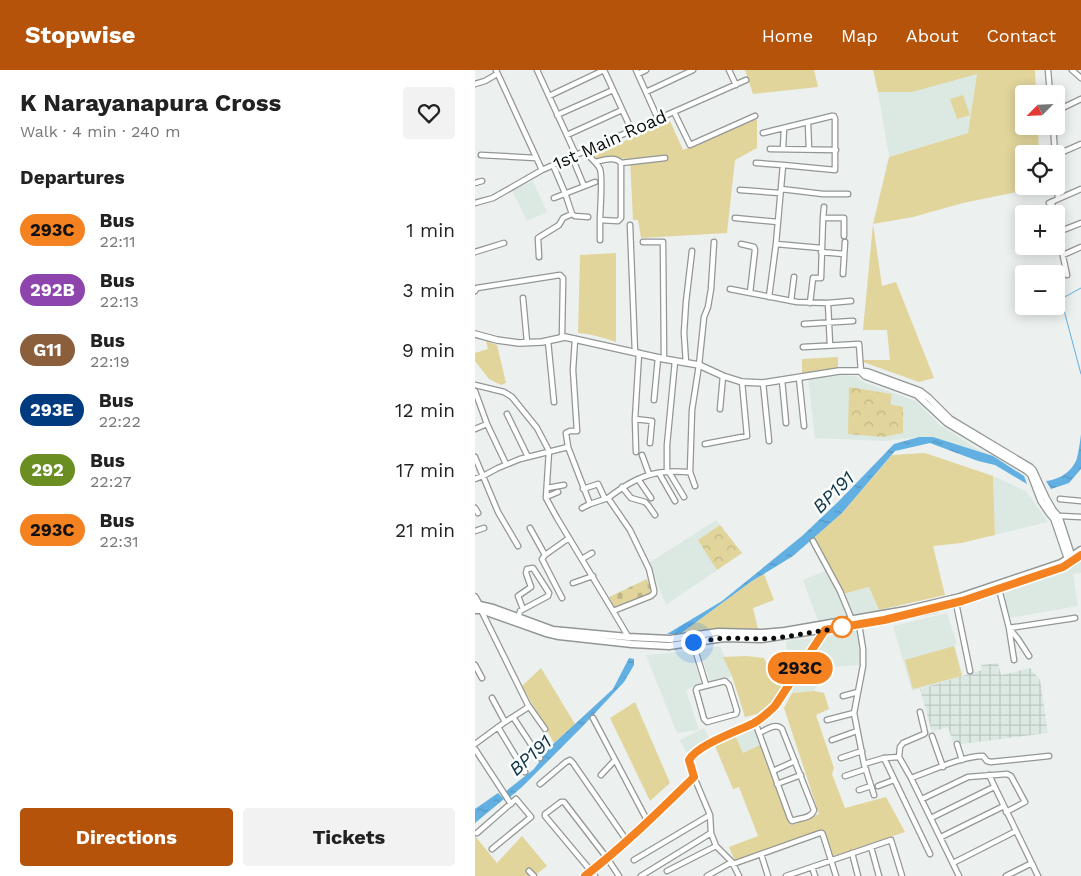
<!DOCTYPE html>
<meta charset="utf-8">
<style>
body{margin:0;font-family:"Work Sans",sans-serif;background:#f2f2f2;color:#222;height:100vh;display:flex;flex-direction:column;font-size:19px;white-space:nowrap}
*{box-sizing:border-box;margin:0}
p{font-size:16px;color:#767676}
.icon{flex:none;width:28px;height:28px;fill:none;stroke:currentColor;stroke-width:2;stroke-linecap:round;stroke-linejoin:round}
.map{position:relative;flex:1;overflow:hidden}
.details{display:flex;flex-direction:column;background:#fff;width:475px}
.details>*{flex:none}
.badge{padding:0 10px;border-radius:16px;font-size:18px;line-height:32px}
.needle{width:32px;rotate:246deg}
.fabs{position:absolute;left:540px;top:15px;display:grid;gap:10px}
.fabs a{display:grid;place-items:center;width:50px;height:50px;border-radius:5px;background:#fff;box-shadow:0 2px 12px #0003;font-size:25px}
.you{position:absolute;width:25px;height:25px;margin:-12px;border:4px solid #fff;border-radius:50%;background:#1a73e8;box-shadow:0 0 0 8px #1a73e833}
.map>.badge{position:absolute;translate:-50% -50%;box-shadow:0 0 0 2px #fff}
h2{padding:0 20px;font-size:19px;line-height:45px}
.round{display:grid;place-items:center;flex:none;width:52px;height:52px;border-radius:5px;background:#f2f2f2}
.head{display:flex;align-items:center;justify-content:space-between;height:85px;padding:0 20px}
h1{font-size:24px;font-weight:700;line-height:38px}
.button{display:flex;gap:10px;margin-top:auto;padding:10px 20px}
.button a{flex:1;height:58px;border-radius:5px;background:#b45309;color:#fff;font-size:20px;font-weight:700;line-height:58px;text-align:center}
.button a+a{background:#f2f2f2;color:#222}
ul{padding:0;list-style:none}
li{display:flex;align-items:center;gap:15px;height:60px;padding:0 20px}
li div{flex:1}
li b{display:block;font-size:19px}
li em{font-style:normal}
li .badge{min-width:55px;font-weight:700;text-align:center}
header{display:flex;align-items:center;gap:30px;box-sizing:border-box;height:70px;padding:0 25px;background:#b45309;color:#fff}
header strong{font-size:24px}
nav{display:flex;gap:28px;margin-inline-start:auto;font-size:18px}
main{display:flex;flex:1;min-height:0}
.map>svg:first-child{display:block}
.built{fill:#dce9e3}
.industrial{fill:url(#industrial-grid)}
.grass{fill:#e1d59b}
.forest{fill:url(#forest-crowns)}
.cemetery{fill:url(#cemetery-stones)}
.water{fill:url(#water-ripples)}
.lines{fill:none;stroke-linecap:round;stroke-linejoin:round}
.stream{stroke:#62afe1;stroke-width:1}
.street-casing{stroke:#929695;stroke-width:7}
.secondary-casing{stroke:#929695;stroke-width:8}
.primary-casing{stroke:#929695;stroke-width:9}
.street{stroke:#fff;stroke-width:4.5}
.secondary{stroke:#fff;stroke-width:5.5}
.primary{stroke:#fff;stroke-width:6}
.line-casing{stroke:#fff;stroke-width:11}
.line{stroke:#f58220;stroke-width:8}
.walk{stroke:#0c0e0d;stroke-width:5;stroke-dasharray:0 9}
.stop-dot{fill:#fff;stroke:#f58220;stroke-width:2.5}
.labels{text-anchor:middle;stroke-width:5;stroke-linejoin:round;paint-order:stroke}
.street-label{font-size:18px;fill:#0c0e0d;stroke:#f9fefc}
.water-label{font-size:19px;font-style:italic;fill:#123449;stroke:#f9fefc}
</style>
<header>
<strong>Stopwise</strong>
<nav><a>Home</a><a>Map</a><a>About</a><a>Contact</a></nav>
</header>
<main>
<section class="details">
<div class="head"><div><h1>K Narayanapura Cross</h1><p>Walk · 4 min · 240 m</p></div><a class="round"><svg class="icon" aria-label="heart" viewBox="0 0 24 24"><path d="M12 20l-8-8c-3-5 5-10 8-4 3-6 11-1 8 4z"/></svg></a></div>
<h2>Departures</h2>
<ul>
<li><span class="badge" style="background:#f58220;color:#111">293C</span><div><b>Bus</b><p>22:11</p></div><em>1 min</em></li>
<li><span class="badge" style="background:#8e44ad;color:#fff">292B</span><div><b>Bus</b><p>22:13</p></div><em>3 min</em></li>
<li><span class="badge" style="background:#8b5e3c;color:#fff">G11</span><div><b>Bus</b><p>22:19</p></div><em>9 min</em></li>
<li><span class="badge" style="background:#003b80;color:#fff">293E</span><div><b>Bus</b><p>22:22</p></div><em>12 min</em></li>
<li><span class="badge" style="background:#6b8e23;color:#fff">292</span><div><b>Bus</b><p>22:27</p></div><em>17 min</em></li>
<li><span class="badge" style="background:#f58220;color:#111">293C</span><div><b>Bus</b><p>22:31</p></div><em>21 min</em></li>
</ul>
<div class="button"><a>Directions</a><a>Tickets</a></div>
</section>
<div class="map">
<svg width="606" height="806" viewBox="0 0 606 806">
<defs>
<pattern id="industrial-grid" width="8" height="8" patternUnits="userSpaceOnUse" patternTransform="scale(1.25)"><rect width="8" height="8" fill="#dce9e3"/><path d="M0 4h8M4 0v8" fill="none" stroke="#bcc7c2"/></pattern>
<pattern id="forest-crowns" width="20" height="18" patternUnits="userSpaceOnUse" patternTransform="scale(1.25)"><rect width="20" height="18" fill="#e1d59b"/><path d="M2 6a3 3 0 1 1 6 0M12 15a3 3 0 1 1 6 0" fill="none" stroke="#c0b684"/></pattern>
<pattern id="cemetery-stones" width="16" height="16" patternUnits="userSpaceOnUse" patternTransform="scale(1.25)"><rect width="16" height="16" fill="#e1d59b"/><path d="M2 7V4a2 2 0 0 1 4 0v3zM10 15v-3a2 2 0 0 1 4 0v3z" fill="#c0b684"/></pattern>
<pattern id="water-ripples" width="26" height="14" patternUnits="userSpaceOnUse" patternTransform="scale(1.25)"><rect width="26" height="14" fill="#62afe1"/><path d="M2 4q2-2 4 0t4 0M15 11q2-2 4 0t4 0" fill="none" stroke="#5495c0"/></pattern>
</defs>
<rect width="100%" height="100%" fill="#ecf0ef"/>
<!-- built -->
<path class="built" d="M502 3 493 63 414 87 403 22H437Z
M58 111 72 142 52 151 37 120Z
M364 305 381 306 388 312 441 331 466 356 501 378 518 386 458 367H444L410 371 340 368 333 309Z
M518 406 551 421 573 452 520 465Z
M241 450 267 483 191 535 174 493Z
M606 490V503L598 504 603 536 533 548 528 524 596 497Z
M350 501 364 525 372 546 343 551 328 510Z
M394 517 404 540 377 546 368 524Z
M472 543 482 574 479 575 488 606 437 621 418 556Z
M382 559 386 587 385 595 353 597 339 621 317 623 320 611 351 563Z
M340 568 323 595 312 584 311 571Z
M245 576 257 606 235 611 224 580Z
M216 581 226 613 211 620 224 660 202 663 171 585Z
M229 658 235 670 211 682 205 670Z
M279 659 285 675 268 683 261 667Z"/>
<!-- industrial -->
<path class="industrial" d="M523 593 526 605 555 598 565 610 573 663 479 675 473 657 457 662 445 619 507 600 506 595Z"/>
<!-- grass -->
<path class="grass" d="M270 0H339L343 17 278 24Z
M398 0H560L561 24H549V56H563L564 84H549V116L566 117 488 133 438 147 398 154 407 216 421 212 459 308 444 312 388 292V290H415L412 260H388L398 154 414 87 493 63 502 4 437 22H403Z
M488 25 495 45 482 49 475 29Z
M282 49V78L260 90 252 163 166 168 163 150H158L155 89 119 88 118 85 195 51 208 80Z
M141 183V272C129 268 117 264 103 263L105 185Z
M11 271 22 275 31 313 26 315 14 309 0 291V283L13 279Z
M363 287V298L327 303V289Z
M450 383 518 406 520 465 486 473 458 476 470 525 404 540 394 517 368 524 338 468 367 443 417 385Z
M289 504 299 530 278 538 283 559 242 558 205 564 277 511Z
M479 576 487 606 438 619 430 590Z
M271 586 289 588 300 612 307 616 296 633 282 644 270 647 257 606 248 587Z
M66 598 100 654 79 673 47 616Z
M339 621 349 623 354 639 341 645 359 698 357 704 370 738 411 727 430 762 357 787 348 760 260 791 254 777 283 766 264 717 258 719 240 676 261 667 268 683 285 675 315 755 344 744 309 638 317 623Z
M160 632 195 713 175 731 135 648Z
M0 766 22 793 47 766 72 796 59 806H0Z"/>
<!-- forest -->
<path class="forest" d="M374 317 417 324 415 334 428 337V363L408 367 373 364Z
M245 455 267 483 242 500 223 470Z"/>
<!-- cemetery -->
<path class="cemetery" d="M172 509 176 520V523L139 538 134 527Z"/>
<!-- water -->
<path class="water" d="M606 364V399L594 413 576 419 571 411C584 410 598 401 602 388 604 380 605 372 606 364Z
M444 367H458L518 386 549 406 552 414 520 395 503 391 455 373 420 381 367 443 318 486 277 511 205 564H192L247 531 327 466 364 431 419 374Z
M154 588 159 589V595L149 612 107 657 47 717 34 728 30 722 59 699 76 676 138 619Z
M23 723 29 729 0 753V739Z"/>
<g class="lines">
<!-- stream -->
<path class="stream" d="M606 218 586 229 606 304"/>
<!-- street casing -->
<g class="street-casing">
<path id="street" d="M21 0 67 100
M62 0 101 85
M129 0 157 61
M161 0 183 49
M254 0 261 15
M573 0 575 24
M597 0 606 8
M163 4 171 0
M0 14 10 11 22 4
M171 22 218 0
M74 26 129 0
M581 41 606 29
M199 42 215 75 280 46
M82 45 138 20
M333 53 334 79
M578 56 580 84
M288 63 357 46H359L360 49V100L308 95 301 174
M92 65 147 40
M295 79 361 80
M308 79 309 58
M110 81C114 88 122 92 125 99 128 107 125 140 125 150L143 151 146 148V93C140 86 129 90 120 92
M6 85 61 88
M581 85 606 74
M97 87 109 116
M146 93 190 88
M281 93 308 95
M78 95 90 123 97 144 100 146 113 147
M581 101 583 129
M0 113 7 111
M306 119 348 124H373
M265 120 305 123
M79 128 120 112
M577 132 579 144
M0 133 18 128 67 100 271 10
M574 133 606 119
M260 148 303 152
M348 148 349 137
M581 154 592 205
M155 155 160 282
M583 162 606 153
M125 170V150
M168 172H188L189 289
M266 174 279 177 280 180 275 223
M0 182 29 173
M346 182 369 184
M588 185 606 177
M64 187 63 168 84 155 88 148 97 144
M368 204 370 172
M255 219 322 232 353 233 355 275
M0 221 2 218 85 205 88 208V212L87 267
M294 227 301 174 346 178
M48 228 52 272
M316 231 319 207
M335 233 338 208H346L348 148H369V166
M353 233 376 231
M329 254 378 251
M100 269 98 300 102 361H95L91 363 93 377 115 434 133 428
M73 271 79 332
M328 277 384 274 386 302
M211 293 209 263 211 232 217 181
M324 308 329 356
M307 310 311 353
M288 313 294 371
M0 315 29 322 37 327 62 358 74 381 71 428 82 448 138 541 154 568
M0 321 12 354 31 394
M179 330 183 288
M245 339 248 306
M32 344 53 387
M160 349 177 351 175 373
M0 359 12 354
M230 374 272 366 267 312
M161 382 160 349 164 283
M167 385 174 404
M0 387 23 442 43 476
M192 402V375L200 291
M194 402 209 427
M184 403 200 431
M0 409 8 406 23 398 45 389 93 377
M163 409 176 428
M220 416 215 402 217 340 224 295 229 247 233 237 236 219 239 172
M147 417 156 428 170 432 173 435 180 445
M72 418 89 415
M108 419 123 414 130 429
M71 427 83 422
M585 429 606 431
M0 438 3 443
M107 438 115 434
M586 446 606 447
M55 458 70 485
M0 461 9 458
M338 471 365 521 377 550
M107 489 117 483
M98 513 118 506
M524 519 534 558 543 569 554 586
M87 528 67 489 70 485 94 468
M481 533 495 601
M6 540 53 635 52 638 30 652
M138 541 176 526 179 523V520L174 499 155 460 133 428C150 415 169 403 191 402 199 401 207 402 215 402
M43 549 45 541 73 526 74 523 58 498 52 499 51 503 56 517 43 526 48 539
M384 554 388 579V596L379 643 389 694 409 688 424 687 436 708 484 806
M218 573 231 615
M539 590 534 558 600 548
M0 595 7 608
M250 611 254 615 262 641 261 644 232 652 229 649 221 620 222 618Z
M368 626 383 622
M53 635 70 659
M38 647 65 688
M118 648 173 752
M352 650 379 643
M280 652 315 748 317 751 320 750C326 748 337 748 339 740L307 659C301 652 291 660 284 663
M23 657 50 702
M457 666 468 697
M357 670 382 661
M0 674 30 652 17 628
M482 674 487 690
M0 679 36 734
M424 687 425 677 428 673 449 664 450 663 445 642
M366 688 387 681
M409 688 455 784
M389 694 399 725
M298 701 320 691
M126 705 140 690
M514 705 563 806
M370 706 391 699
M219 707 235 745 236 763 241 776 257 792 264 806
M436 708C456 701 488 686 508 686L512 691 516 692 574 686
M65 714 91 692 95 690 98 693 152 771
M302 714 326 705
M403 716 419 710
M384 720 396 716
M447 729 493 707 532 704 536 706 550 732 531 742
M456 748 519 717
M2 763 41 729 56 747 17 779
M466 767 529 736
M396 777 404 806
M377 783 383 806
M286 784 293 806
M159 790 235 745
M478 793 541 761
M258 794 345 763H347L348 765 361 806
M337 797 340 806
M54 801 59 806
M192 801 241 776
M120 806 116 801 70 746V744L86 732H89L132 788 144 806
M166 806 236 763
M232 806 257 792
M311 806 416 770 427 806
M531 806 557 793"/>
</g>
<!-- secondary casing -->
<g class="secondary-casing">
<path id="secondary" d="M0 264 22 270 44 273 67 272 90 267 189 289 224 295 248 306 267 312 288 313 364 301H384L393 302 445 321 454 328 475 349 555 397 558 400 571 428 578 440 584 447 598 490
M386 302 390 306 442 325 472 353 552 401 556 405 566 431 574 443 579 449 594 493
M0 527 6 538
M110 806C148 775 184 741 219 707L214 690C221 675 263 661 279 653 287 648 294 642 300 636L352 557"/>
</g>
<!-- primary casing -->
<g class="primary-casing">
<path id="primary" d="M0 534 18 538 78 560 153 567 195 569 243 562 286 563 310 561 431 540 485 527 586 493 606 480
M0 540H6L71 563 84 566 157 574 194 576 249 568 286 569 384 554 459 539 496 528 588 497 606 485"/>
</g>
<!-- street -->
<use href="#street" class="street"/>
<!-- secondary -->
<use href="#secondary" class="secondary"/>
<!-- primary -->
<use href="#primary" class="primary"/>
</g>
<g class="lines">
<!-- line casing -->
<g class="line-casing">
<path id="line" d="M110 806C149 776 184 741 219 707L214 690C222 675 263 661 279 653 287 648 294 642 300 636L350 560 409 550 487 531 588 497 606 485"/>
</g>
<!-- line -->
<use href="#line" class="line"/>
<!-- walk -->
<path class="walk" d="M218 572 249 568 286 569 302 568 370 557H367"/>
</g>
<!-- markers -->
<circle class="stop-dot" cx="367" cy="557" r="10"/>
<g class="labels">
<!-- street labels -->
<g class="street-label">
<text transform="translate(135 70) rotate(-24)" y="6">1st Main Road</text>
</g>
<!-- water labels -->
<g class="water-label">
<text transform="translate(358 422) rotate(-45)" y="7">BP191</text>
<text transform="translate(55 685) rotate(-42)" y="7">BP191</text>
</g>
</g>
</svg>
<div class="fabs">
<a><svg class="needle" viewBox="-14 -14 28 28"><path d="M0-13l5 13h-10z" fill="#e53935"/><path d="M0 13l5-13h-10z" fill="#767676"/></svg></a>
<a><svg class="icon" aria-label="locate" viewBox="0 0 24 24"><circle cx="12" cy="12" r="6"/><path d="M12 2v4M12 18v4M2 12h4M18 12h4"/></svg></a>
<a>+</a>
<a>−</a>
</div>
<div class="you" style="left:218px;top:572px"></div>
<b class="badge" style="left:325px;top:598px;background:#f58220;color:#111">293C</b>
</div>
</main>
